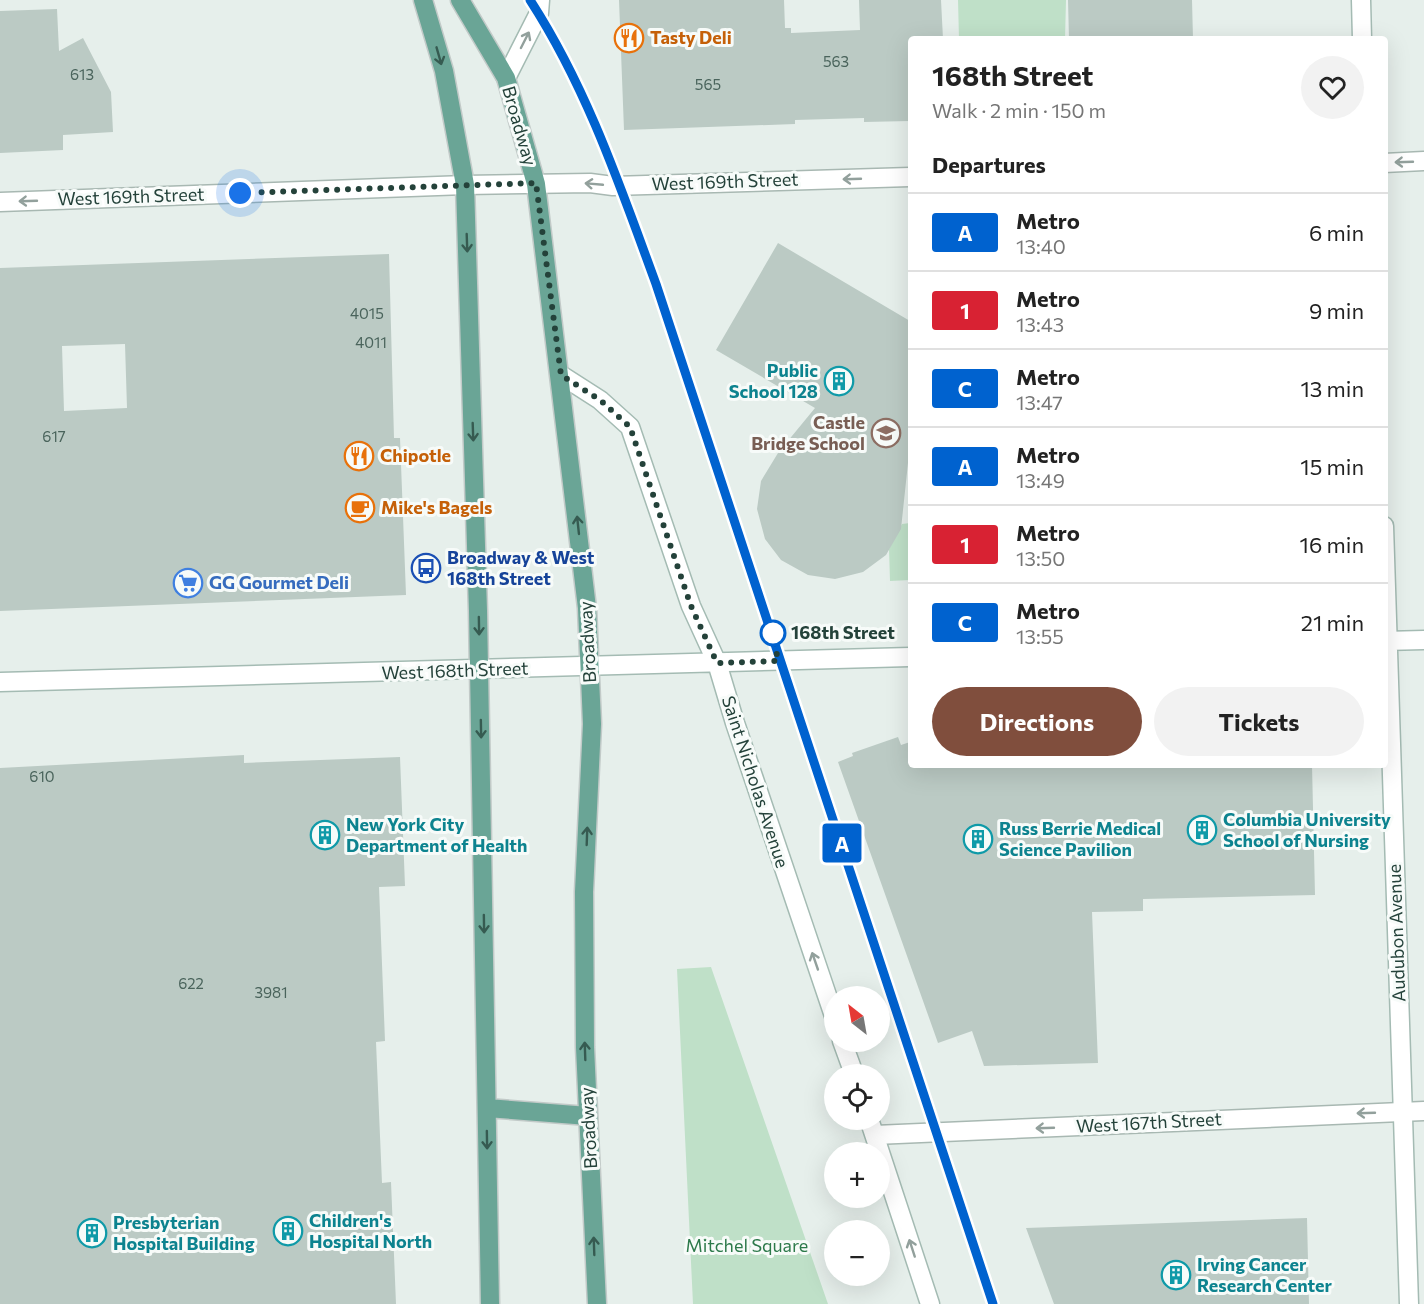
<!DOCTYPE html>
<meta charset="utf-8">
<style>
body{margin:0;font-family:Commissioner,sans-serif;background:#f2f2f2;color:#222;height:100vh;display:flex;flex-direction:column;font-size:22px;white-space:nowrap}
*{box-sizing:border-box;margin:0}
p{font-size:20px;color:#767676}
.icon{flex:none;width:33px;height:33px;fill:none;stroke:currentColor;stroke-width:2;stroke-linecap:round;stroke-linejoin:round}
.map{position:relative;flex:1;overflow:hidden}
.sheet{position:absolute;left:908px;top:36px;width:480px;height:732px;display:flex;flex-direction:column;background:#fff;border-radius:6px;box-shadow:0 6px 24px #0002}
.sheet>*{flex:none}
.badge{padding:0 12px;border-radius:4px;font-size:21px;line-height:39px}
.needle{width:39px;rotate:329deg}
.tools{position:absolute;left:824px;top:986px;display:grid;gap:12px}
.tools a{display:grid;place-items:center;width:66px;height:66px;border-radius:50%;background:#fff;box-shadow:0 6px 24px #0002;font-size:30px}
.you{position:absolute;width:30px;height:30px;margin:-15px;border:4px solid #fff;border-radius:50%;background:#1a73e8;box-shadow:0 0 0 9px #1a73e833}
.map>.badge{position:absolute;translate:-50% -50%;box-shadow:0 0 0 3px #fff}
h2{padding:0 24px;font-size:22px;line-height:54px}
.round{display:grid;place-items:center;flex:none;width:63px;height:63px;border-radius:32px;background:#f2f2f2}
.summary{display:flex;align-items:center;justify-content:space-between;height:102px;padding:0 24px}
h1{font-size:28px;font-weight:700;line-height:45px}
.cta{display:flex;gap:12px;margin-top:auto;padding:12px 24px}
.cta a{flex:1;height:69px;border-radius:36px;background:#804e3d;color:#fff;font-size:24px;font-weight:700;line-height:69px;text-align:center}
.cta a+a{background:#f2f2f2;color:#222}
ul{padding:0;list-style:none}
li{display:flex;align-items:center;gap:18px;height:78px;padding:0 24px;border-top:2px solid #e0e0e0}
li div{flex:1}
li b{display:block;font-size:22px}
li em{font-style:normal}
li .badge{min-width:66px;font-weight:700;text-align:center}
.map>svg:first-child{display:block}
.green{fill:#bfe0c8}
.building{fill:#bbcac4;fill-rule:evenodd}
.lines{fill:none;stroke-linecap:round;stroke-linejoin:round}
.street-casing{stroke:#a8b8b2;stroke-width:21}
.secondary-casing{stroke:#a4bbb3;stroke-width:21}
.primary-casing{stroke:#c2cac8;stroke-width:21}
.street{stroke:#fff;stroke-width:18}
.secondary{stroke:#fff;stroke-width:18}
.primary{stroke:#6aa596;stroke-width:18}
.oneway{stroke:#92a09c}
.oneway2{stroke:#365b51}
.line-casing{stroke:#fff;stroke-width:14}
.line{stroke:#0062cf;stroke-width:9}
.walk{stroke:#24423a;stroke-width:6;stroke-dasharray:0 10.8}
.stop-dot{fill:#fff;stroke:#0062cf;stroke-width:3}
.labels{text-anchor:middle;stroke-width:6;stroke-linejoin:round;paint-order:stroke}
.number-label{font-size:15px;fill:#4a645c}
.food-label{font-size:18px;font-weight:bold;fill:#c56008;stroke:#f7fbf9;text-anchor:start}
.street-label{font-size:18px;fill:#24423a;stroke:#f7fbf9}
.culture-label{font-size:18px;font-weight:bold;fill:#0d838f;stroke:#f7fbf9;text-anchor:start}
.education-label{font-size:18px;font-weight:bold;fill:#785e54;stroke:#f7fbf9;text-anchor:end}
.transit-label{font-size:18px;font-weight:bold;fill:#164399;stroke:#f7fbf9;text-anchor:start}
.shop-label{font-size:18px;font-weight:bold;fill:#366cbe;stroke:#f7fbf9;text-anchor:start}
.stop-label{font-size:18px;font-weight:bold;fill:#24423a;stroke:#f7fbf9;text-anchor:start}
.park-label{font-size:18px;fill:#2d7a4b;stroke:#f7fbf9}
</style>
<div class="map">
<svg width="1424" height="1304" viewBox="0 0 1424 1304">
<rect width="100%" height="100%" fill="#e6efeb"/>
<!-- green -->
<path class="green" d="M958 0H1066L1065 39H959Z
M910 523V580L890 581 889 549 902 524Z
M711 967 828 1304H693L677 969Z"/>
<!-- building -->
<path class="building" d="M619 0H784L785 28H791V33L860 30 859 0H941L943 39H910V121L864 122V118L795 120V124L624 130Z
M1068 0H1192L1193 39H1069Z
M57 9 59 51 83 38 111 92 113 132 63 135V150L0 153V11Z
M778 243 910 321V444L901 529 886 555 863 572 835 579 808 575 781 560 765 539 757 509 761 481 778 453 815 408 716 350Z
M389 254 394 438H400L406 595 0 611V268ZM125 344 127 408 64 411 62 346Z
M898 737 901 745 910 742V765H1312L1315 895 1143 899V911L1092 912 1098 1063 984 1066 972 1031 938 1043 838 762 853 756 852 753Z
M244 755V763L400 757 405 886 379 887 385 1041 376 1042 382 1183 391 1182 396 1304H0V768Z
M1307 1218 1309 1304H1054L1026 1228Z"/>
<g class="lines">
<!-- street casing -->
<g class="street-casing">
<path id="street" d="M1384 163 1424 161
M0 202 465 185 590 183 613 186 910 177
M875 1135 1424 1111"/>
</g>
<!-- secondary casing -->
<g class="secondary-casing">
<path id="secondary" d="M1361 0 1362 39
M506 78 539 13 540 0
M561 375 600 400 630 427 691 606 717 663 735 723 834 1016
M1384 526 1409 1304
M1384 641 1424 640
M0 682 910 657
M842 1041 854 1074
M869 1119 930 1304"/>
</g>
<!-- primary casing -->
<g class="primary-casing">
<path id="primary" d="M423 0 444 71 465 185 478 611 490 1304
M460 0 506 78 536 184 587 608 592 724 584 892 585 1047 597 1304
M487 1108 588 1116"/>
</g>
<!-- street -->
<use href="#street" class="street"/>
<!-- secondary -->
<use href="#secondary" class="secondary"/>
<!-- primary -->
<use href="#primary" class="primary"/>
</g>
<!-- one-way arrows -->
<defs><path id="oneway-shaft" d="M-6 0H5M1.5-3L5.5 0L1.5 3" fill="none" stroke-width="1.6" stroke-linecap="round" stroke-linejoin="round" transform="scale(1.5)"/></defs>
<g class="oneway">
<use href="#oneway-shaft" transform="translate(525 40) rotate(-63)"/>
<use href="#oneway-shaft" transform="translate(1404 162) rotate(178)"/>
<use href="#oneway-shaft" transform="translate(852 179) rotate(178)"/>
<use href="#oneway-shaft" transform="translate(594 184) rotate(-175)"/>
<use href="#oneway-shaft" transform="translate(28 201) rotate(178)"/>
<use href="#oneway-shaft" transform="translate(815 961) rotate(-109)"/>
<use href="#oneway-shaft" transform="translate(1366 1113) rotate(178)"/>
<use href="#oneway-shaft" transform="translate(1045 1128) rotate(178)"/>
<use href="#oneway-shaft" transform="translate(912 1248) rotate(-108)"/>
</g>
<g class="oneway2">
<use href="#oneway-shaft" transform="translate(439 56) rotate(74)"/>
<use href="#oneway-shaft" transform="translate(467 243) rotate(88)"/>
<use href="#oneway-shaft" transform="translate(473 432) rotate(88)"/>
<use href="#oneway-shaft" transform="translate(578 525) rotate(-96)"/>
<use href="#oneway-shaft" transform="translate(479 626) rotate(89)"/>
<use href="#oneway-shaft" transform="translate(481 729) rotate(89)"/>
<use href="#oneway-shaft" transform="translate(587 836) rotate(-88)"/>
<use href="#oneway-shaft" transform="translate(484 924) rotate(89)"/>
<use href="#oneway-shaft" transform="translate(585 1051) rotate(-92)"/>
<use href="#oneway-shaft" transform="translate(487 1140) rotate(89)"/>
<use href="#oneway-shaft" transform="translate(594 1246) rotate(-92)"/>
</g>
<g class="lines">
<!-- line casing -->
<g class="line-casing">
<path id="line" d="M530 0C587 88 620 186 656 284L993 1304"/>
</g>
<!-- line -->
<use href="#line" class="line"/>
<!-- walk -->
<path class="walk" d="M240 193 536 183 561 375 600 400 630 427 691 606 717 663 778 661 773 633"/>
</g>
<!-- icons -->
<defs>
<g id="restaurant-ring" transform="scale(1.5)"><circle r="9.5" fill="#f7fbf9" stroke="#e8710a" stroke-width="1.5"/><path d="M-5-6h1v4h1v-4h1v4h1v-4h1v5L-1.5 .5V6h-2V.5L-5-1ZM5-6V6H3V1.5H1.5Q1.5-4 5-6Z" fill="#e8710a"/></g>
<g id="building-ring" transform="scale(1.5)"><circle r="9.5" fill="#f7fbf9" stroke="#0f9aa8" stroke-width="1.5"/><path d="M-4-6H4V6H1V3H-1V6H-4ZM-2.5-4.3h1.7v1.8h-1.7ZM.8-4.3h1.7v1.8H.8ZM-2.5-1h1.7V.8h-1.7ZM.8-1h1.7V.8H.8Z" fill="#0f9aa8"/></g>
<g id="school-ring" transform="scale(1.5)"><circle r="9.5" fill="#f7fbf9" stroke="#8d6e63" stroke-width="1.5"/><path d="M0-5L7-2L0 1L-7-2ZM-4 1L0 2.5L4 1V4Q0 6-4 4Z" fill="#8d6e63"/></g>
<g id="cafe-ring" transform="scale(1.5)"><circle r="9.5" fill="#f7fbf9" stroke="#e8710a" stroke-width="1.5"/><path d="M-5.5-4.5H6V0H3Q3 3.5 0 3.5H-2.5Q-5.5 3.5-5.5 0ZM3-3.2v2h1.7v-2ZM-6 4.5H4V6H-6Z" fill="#e8710a"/></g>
<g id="bus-ring" transform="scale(1.5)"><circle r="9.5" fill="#f7fbf9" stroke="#1a4fb4" stroke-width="1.5"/><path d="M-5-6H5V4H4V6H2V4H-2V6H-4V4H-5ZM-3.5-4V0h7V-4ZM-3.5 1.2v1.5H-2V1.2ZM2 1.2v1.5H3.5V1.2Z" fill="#1a4fb4"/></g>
<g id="supermarket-ring" transform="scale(1.5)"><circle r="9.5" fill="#f7fbf9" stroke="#3f7fe0" stroke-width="1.5"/><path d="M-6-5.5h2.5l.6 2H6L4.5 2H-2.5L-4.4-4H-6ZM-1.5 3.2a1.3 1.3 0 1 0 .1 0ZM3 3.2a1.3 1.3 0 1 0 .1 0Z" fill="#3f7fe0"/></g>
</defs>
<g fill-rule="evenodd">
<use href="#restaurant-ring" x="629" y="38"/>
<use href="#building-ring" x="839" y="381"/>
<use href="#school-ring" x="886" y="433"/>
<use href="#restaurant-ring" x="359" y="456"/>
<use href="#cafe-ring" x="360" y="508"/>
<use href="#bus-ring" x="426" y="568"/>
<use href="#supermarket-ring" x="188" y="583"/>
<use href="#building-ring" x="1202" y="830"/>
<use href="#building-ring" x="325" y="835"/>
<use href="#building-ring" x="978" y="839"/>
<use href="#building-ring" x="288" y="1231"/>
<use href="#building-ring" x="92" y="1233"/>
<use href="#building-ring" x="1176" y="1275"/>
</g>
<!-- markers -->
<circle class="stop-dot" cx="773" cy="633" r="12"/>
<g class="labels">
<!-- number labels -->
<g class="number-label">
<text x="836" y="67">563</text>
<text x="82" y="80">613</text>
<text x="708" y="90">565</text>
<text x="367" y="319">4015</text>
<text x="371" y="348">4011</text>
<text x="54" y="442">617</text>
<text x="42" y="782">610</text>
<text x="191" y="989">622</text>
<text x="271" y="998">3981</text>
</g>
<!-- food labels -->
<g class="food-label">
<text x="650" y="44">Tasty Deli</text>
<text x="380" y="462">Chipotle</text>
<text x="381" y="514">Mike's Bagels</text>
</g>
<!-- street labels -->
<g class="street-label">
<text transform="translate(519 126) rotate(74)" y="6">Broadway</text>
<text transform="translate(725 182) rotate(-2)" y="6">West 169th Street</text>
<text transform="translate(131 197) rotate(-2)" y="6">West 169th Street</text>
<text transform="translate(588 642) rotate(-93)" y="6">Broadway</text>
<text transform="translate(455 671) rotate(-2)" y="6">West 168th Street</text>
<text transform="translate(755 782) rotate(72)" y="6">Saint Nicholas Avenue</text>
<text transform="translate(1397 933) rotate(-92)" y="6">Audubon Avenue</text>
<text transform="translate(1149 1123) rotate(-3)" y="6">West 167th Street</text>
<text transform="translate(589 1128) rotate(-93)" y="6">Broadway</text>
</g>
<!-- culture labels -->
<g class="culture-label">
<text x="818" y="377" text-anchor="end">Public<tspan x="818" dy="21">School 128</tspan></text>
<text x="1223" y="826">Columbia University<tspan x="1223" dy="21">School of Nursing</tspan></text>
<text x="346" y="831">New York City<tspan x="346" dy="21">Department of Health</tspan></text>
<text x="999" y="835">Russ Berrie Medical<tspan x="999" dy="21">Science Pavilion</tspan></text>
<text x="309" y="1227">Children's<tspan x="309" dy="21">Hospital North</tspan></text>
<text x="113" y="1229">Presbyterian<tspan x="113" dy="21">Hospital Building</tspan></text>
<text x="1197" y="1271">Irving Cancer<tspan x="1197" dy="21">Research Center</tspan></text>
</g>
<!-- education labels -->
<g class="education-label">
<text x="865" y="429">Castle<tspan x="865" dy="21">Bridge School</tspan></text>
</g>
<!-- transit labels -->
<g class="transit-label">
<text x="447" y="564">Broadway &amp; West<tspan x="447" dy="21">168th Street</tspan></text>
</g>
<!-- shop labels -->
<g class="shop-label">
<text x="209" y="589">GG Gourmet Deli</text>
</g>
<!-- stop labels -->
<g class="stop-label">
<text x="791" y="639">168th Street</text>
</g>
<!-- park labels -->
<g class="park-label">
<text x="747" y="1252">Mitchel Square</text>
</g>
</g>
</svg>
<div class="tools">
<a><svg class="needle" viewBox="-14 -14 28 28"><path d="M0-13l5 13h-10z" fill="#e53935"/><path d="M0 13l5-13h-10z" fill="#767676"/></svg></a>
<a><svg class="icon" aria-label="locate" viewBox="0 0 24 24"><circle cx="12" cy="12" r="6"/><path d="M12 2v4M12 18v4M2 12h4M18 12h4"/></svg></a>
<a>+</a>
<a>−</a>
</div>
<div class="you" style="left:240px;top:193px"></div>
<b class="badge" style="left:842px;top:843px;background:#0062cf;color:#fff">A</b>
<section class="sheet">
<div class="summary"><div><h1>168th Street</h1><p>Walk · 2 min · 150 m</p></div><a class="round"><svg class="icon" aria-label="heart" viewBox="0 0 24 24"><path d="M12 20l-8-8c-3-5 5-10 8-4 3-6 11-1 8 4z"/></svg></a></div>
<h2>Departures</h2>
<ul>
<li><span class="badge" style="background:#0062cf;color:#fff">A</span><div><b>Metro</b><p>13:40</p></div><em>6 min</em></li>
<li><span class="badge" style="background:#d82233;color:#fff">1</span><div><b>Metro</b><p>13:43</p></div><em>9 min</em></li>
<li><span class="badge" style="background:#0062cf;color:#fff">C</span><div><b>Metro</b><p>13:47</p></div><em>13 min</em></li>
<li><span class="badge" style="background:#0062cf;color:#fff">A</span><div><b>Metro</b><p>13:49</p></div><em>15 min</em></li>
<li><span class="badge" style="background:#d82233;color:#fff">1</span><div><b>Metro</b><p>13:50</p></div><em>16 min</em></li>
<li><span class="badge" style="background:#0062cf;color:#fff">C</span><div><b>Metro</b><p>13:55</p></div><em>21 min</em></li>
</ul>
<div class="cta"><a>Directions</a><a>Tickets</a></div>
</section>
</div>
